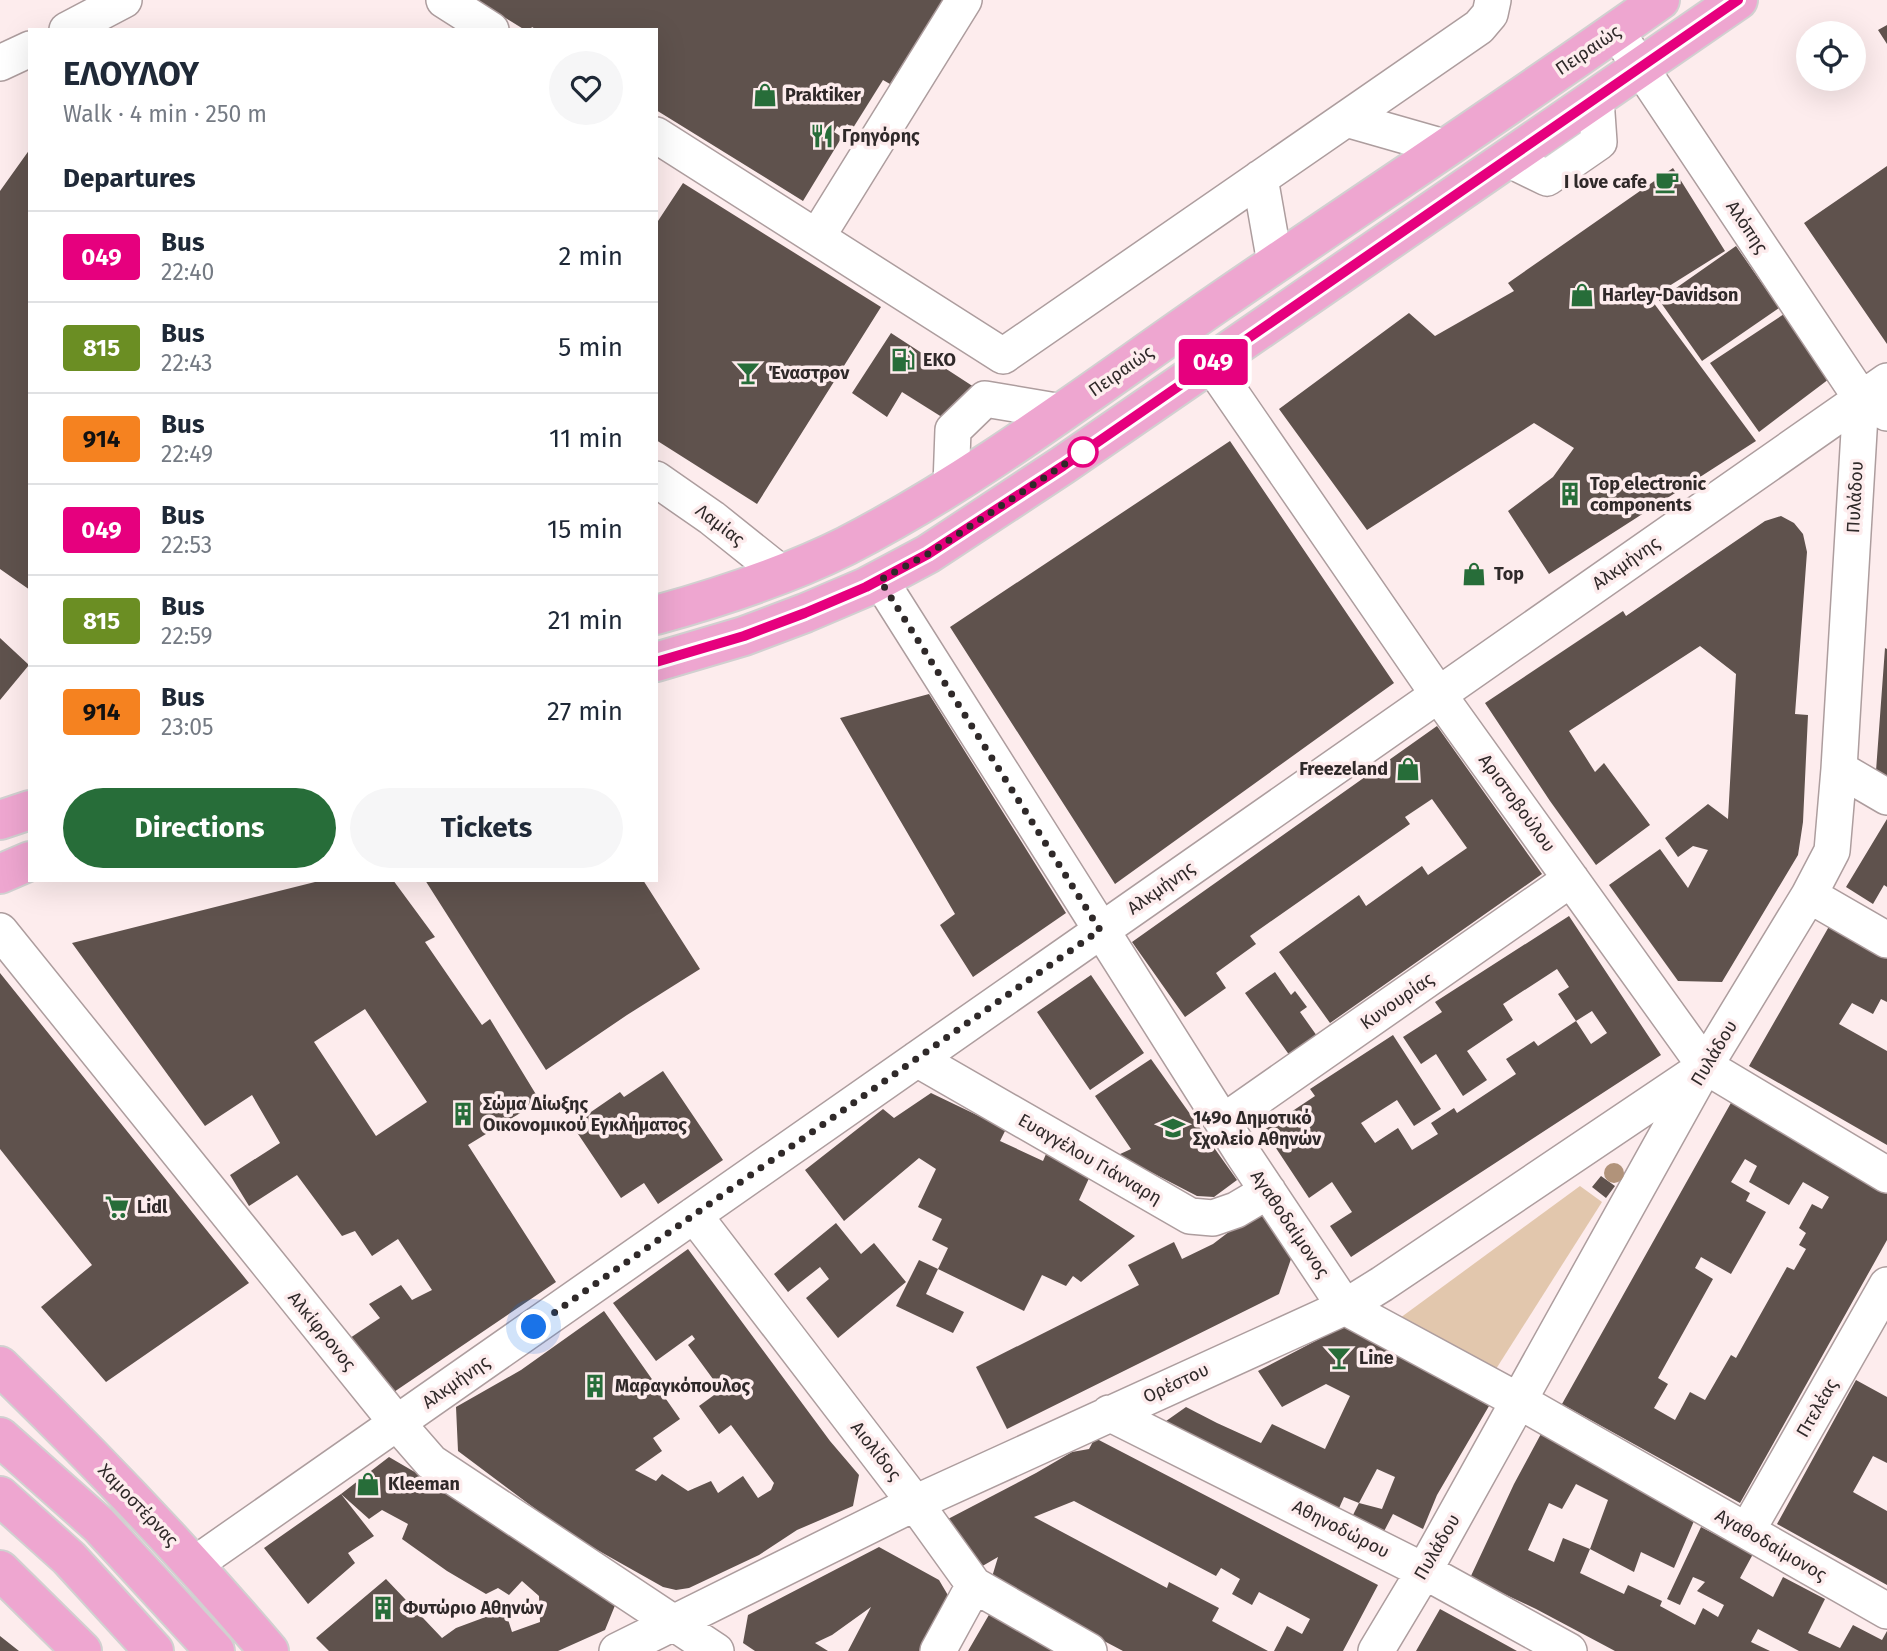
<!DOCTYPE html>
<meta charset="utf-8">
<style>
body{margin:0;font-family:"Fira Sans",sans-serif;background:#f6f6f7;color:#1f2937;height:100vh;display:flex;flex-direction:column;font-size:26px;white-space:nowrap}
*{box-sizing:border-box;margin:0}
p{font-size:23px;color:#747a83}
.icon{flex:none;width:38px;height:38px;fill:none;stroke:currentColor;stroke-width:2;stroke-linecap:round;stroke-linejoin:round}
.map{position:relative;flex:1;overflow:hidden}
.side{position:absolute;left:28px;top:28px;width:630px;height:854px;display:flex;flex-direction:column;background:#fff;border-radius:0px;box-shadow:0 7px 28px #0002}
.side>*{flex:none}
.badge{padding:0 14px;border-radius:5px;font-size:24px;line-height:46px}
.buttons{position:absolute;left:1796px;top:21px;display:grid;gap:14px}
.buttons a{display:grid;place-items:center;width:70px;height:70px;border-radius:50%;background:#fff;box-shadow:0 7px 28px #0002;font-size:35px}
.you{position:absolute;width:35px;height:35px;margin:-18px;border:5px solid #fff;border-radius:50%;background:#1a73e8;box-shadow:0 0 0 10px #1a73e833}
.map>.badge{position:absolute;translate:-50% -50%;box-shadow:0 0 0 4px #fff}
h2{padding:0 35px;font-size:26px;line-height:63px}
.round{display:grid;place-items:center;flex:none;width:74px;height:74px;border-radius:37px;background:#f6f6f7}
.summary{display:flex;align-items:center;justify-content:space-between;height:119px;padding:0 35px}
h1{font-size:33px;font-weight:700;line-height:52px}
.action{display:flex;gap:14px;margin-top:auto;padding:14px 35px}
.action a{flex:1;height:80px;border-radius:42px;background:#276d39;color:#fff;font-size:28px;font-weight:700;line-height:80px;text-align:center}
.action a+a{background:#f6f6f7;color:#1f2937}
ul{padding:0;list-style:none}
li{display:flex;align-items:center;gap:21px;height:91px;padding:0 35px;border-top:2px solid #e0e1e3}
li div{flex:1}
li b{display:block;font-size:26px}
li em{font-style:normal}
li .badge{min-width:77px;font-weight:700;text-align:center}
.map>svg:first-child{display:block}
.green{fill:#e2c7ad}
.building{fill:#5f524d;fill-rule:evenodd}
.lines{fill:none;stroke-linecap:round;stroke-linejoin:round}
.minor-casing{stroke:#ad9d9e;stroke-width:38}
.major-casing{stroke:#d1d0d0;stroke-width:42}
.minor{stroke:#fff;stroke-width:35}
.major{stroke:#eea6d0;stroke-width:38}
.tree{fill:#b1937a}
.line-casing{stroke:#fff;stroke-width:16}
.line{stroke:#e6007e;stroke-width:10}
.walk{stroke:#2f2929;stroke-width:7;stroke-dasharray:0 12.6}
.stop-dot{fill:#fff;stroke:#e6007e;stroke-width:3.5}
.labels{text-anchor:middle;stroke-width:7;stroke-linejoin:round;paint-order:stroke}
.street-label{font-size:18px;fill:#2f2929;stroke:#fdeced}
.poi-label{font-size:18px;font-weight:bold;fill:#2f2929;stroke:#fdeced;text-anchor:start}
</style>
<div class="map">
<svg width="1887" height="1651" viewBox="0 0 1887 1651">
<rect width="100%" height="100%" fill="#fdeced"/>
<!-- green -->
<path class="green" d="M1580 1186 1602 1202 1496 1369 1400 1318Z"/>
<!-- building -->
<path class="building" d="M476 0H943L890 84 883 80 853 128 847 124 843 130 837 126 834 132 842 137 803 201 656 110V30H537L532 27 530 30H525Z
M1887 25V44L1878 30Z
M30 149V590L0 569V191Z
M1887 166V344L1804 223Z
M1673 168 1725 251 1650 298 1756 441 1549 574 1508 511 1553 477 1574 448 1534 423 1367 530 1279 409 1409 313 1435 336 1514 291 1508 283Z
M683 183 881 307 757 504 656 440V224Z
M1736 246 1779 308 1702 361 1659 300Z
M1784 314 1833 376 1759 432 1710 363Z
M891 333 974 387 953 424 902 392 887 417 852 393Z
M1230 441 1394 683 1115 884 950 627Z
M1781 516 1794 523 1803 534 1807 552 1795 714 1808 715 1803 822 1798 855 1722 982 1678 981 1609 885 1660 849 1688 888 1708 850 1693 846 1678 857 1665 838 1708 804 1728 819 1736 674 1700 646 1569 731 1595 772 1604 763 1650 825 1596 865 1550 801 1485 703 1623 611 1626 616 1765 521Z
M0 638 29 665 0 700Z
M1885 648 1887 649V776L1876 771Z
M929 694 1066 913 973 977 940 925 955 914 840 718Z
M1437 726 1542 874 1330 1023 1279 952 1359 895 1366 906 1422 866 1428 875 1467 848 1432 799 1405 817 1410 824 1250 936 1256 944 1216 973 1226 988 1185 1017 1132 942Z
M1887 819V887L1884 885 1873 904 1846 887Z
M323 880H393L435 937 425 942 482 1025 490 1019 540 1101 468 1145 556 1282 391 1394 350 1338 380 1318 369 1304 401 1285 412 1300 432 1290 398 1239 372 1256 355 1231 342 1236 297 1175 249 1206 230 1175 280 1143 252 1095 205 1126 72 943ZM365 1009 427 1102 376 1136 314 1042Z
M425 880H643L700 969 627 1015 546 1070Z
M1569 916 1661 1055 1351 1257 1330 1226 1352 1212 1332 1182 1309 1198 1264 1130 1315 1096 1310 1089 1393 1035 1441 1109 1414 1126 1397 1100 1361 1123 1375 1143 1398 1128 1412 1150 1438 1134 1431 1123 1454 1108 1457 1113 1516 1074 1506 1059 1534 1041 1538 1046 1576 1021 1558 994 1569 987 1557 969 1503 1004 1513 1020 1467 1051 1487 1080 1463 1096 1436 1054 1421 1064 1403 1037 1442 1012 1435 1002ZM1592 1011 1607 1033 1591 1044 1576 1021Z
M1831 923 1887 955V1002L1881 999 1873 1014 1852 1003 1839 1024 1887 1051V1145L1749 1066Z
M1275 972 1291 995 1295 991 1307 1007 1300 1012 1317 1036 1290 1056 1245 993Z
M0 973 249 1283 106 1382 41 1307 92 1265 0 1149Z
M1091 975 1144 1053 1090 1090 1037 1012Z
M1151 1059 1237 1180 1214 1197 1197 1196 1118 1155 1131 1149 1095 1096Z
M663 1071 723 1160 658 1204 644 1183 621 1198 572 1125 620 1092 624 1097Z
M931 1093 1006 1129 1000 1141 1043 1161 1046 1154 1090 1176 1079 1200 1135 1236 1081 1282 1073 1276 1066 1286 1042 1275 1024 1311 938 1269 948 1248 932 1240 942 1219 918 1207 936 1169 919 1158 844 1221 805 1170 883 1109 894 1118Z
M1732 1101 1887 1187V1240L1740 1503 1562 1404ZM1745 1159 1757 1166 1749 1182 1789 1205 1803 1182 1829 1197 1822 1209 1812 1204 1799 1228 1806 1233 1799 1245 1806 1249 1794 1270 1787 1267 1736 1358 1731 1355 1705 1400 1690 1392 1675 1420 1654 1408 1668 1384 1658 1378 1713 1279 1695 1268 1701 1257 1731 1274 1766 1212 1746 1201 1750 1193 1731 1182Z
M1601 1176 1615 1186 1606 1198 1592 1187Z
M1259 1209 1292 1256 1279 1294 1007 1429 976 1367 1139 1285 1128 1265 1174 1242 1182 1259 1213 1244Z
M836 1223 861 1254 874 1243 906 1282 838 1338 806 1298 829 1279 820 1267 788 1292 774 1274Z
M688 1249 830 1441 859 1475 853 1506 797 1530 759 1555 689 1588 676 1590 663 1587 569 1534 458 1451 456 1407 521 1370 604 1311 680 1419 653 1438 662 1451 635 1470 656 1481 662 1474 688 1491 711 1481 718 1493 743 1476 758 1498 771 1490 774 1483 731 1425 719 1434 699 1406 721 1390 688 1345 695 1339 692 1335 656 1361 613 1303Z
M919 1260 938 1269 926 1294 964 1312 953 1333 896 1306Z
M1346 1325 1489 1406 1437 1495 1423 1529 1393 1514 1380 1539 1349 1523 1359 1503 1344 1497 1336 1515 1159 1426 1186 1407 1217 1423 1261 1443 1272 1424 1325 1449 1350 1396 1326 1384 1282 1407 1258 1371ZM1377 1469 1395 1477 1382 1509 1359 1503Z
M1856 1380 1887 1397V1463L1873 1456 1853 1492 1887 1511V1585L1777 1524Z
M1542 1432 1694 1521 1674 1568 1641 1552 1634 1572 1590 1549 1608 1500 1576 1484 1562 1509 1549 1503 1528 1550 1554 1562 1563 1538 1590 1549 1580 1573 1624 1594 1628 1585 1662 1601 1660 1606 1695 1625 1703 1608 1718 1617 1724 1605 1697 1591 1705 1582 1693 1577 1680 1605 1667 1599 1701 1527 1753 1554 1740 1578 1773 1597 1783 1577 1825 1599 1808 1633 1840 1648 1853 1625 1882 1640 1887 1631V1651H1799L1758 1629 1751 1642 1770 1651H1615L1536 1609 1470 1578 1514 1484Z
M1095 1438 1378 1585 1343 1651H1274L1287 1626 1302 1634 1310 1619 1259 1592 1252 1605 1232 1594 1240 1579 1221 1568 1216 1576 1074 1501 1034 1517 1167 1588 1169 1582 1219 1608 1212 1621 1268 1651H1123L1034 1604 992 1577 998 1557 979 1568 948 1519 1036 1473 1072 1452 1089 1449Z
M389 1457 437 1485 544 1558 616 1603 605 1630 558 1651H329L316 1638 386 1579 442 1638 456 1628 491 1615 489 1604 502 1601 512 1632 540 1622 539 1596 522 1581 509 1595 498 1588 486 1594 447 1571 402 1539 408 1524 382 1510 369 1519 341 1494Z
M341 1494 374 1536 348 1553 355 1563 308 1604 264 1548Z
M879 1547 939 1580 949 1597 920 1651H848L871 1607 832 1635 815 1643 828 1651H755L743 1643 748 1615Z
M1440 1609 1497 1640 1517 1651H1416Z
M990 1613 1056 1651H968Z
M0 1636 19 1651H0Z"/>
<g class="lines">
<!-- minor casing -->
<g class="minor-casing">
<path id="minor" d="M444 0 491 30
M67 30 124 0
M1616 31 1861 398 1887 413
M0 63 30 49
M1346 119 1444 147
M656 135 1003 356 1479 27 1490 14 1493 0
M1508 159 1547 178 1599 142 1596 99
M1260 178 1275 263
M817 237 964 0
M1211 364 1438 694 1705 1066 1887 1175
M656 479 712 518 782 574
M951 485 953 430 985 399 1062 412
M880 580 1241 1151 1345 1307 1519 1401 1887 1611
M1839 769 1887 797
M1809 895 1887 940
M0 931 397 1423 431 1462 716 1651
M917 1059 1190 1216 1213 1218 1236 1210 1268 1191
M1223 1122 1571 879
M694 1215 915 1503 974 1585 1089 1651
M1109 1413 1424 1571 1569 1651
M1747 1531 1887 1285
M195 1564 1887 381
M617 1651 915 1503 1345 1307 1382 1284 1700 1070
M938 1651 974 1585
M1376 1651 1424 1571 1705 1066 1809 895 1832 851 1839 769 1861 398"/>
</g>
<!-- major casing -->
<g class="major-casing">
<path id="major" d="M656 615C721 597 786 576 846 546 978 478 1097 386 1219 302 1366 201 1515 103 1660 0
M656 662 744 636 805 613 866 587 928 554 1063 465 1738 0
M0 820 30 810
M0 874 30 861
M0 1366C94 1457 184 1551 269 1651
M0 1437 99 1525 215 1651
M0 1496 69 1558 154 1651
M0 1570 82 1651"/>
</g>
<!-- minor -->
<use href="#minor" class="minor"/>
<!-- major -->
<use href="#major" class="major"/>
</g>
<!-- trees -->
<circle class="tree" cx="1614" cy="1173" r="10"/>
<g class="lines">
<!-- line casing -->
<g class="line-casing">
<path id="line" d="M656 662 744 636 805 613 866 587 928 554 1063 466 1738 0"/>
</g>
<!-- line -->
<use href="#line" class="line"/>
<!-- walk -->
<path class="walk" d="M534 1327 1100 930 880 580 928 554 1083 452"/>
</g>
<!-- icons -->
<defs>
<g id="shop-bare" transform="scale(1.89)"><path d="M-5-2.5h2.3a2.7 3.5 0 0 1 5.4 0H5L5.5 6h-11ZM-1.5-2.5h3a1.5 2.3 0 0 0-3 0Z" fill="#276d39" stroke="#fdeced" stroke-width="2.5" paint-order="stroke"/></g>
<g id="restaurant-bare" transform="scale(1.89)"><path d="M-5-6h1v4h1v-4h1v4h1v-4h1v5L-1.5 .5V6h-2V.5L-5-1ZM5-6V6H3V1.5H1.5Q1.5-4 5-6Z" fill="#276d39" stroke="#fdeced" stroke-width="2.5" paint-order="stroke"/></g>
<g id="cafe-bare" transform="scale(1.89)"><path d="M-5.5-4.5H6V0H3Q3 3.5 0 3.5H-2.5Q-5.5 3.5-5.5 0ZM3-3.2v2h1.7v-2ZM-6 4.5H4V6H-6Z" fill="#276d39" stroke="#fdeced" stroke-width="2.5" paint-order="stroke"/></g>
<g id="fuel-bare" transform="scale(1.89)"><path d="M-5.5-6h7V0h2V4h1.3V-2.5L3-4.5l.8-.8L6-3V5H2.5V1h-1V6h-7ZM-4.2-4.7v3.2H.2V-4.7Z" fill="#276d39" stroke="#fdeced" stroke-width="2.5" paint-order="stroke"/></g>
<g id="bar-bare" transform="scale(1.89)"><path d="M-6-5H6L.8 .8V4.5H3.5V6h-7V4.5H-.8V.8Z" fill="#276d39" stroke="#fdeced" stroke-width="2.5" paint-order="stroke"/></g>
<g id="building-bare" transform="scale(1.89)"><path d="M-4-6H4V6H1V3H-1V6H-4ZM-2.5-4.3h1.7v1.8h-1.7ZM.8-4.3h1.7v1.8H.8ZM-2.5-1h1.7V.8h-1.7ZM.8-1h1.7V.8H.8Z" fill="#276d39" stroke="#fdeced" stroke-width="2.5" paint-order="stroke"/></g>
<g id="school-bare" transform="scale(1.89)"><path d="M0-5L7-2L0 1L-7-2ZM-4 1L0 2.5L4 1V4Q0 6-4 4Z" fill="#276d39" stroke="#fdeced" stroke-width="2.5" paint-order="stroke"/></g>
<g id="supermarket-bare" transform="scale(1.89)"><path d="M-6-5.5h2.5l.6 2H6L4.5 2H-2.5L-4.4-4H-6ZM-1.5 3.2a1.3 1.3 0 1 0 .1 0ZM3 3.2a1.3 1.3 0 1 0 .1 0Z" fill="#276d39" stroke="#fdeced" stroke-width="2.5" paint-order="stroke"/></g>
</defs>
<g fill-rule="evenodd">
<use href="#shop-bare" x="765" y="95"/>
<use href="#restaurant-bare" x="822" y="136"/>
<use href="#cafe-bare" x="1667" y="182"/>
<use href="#shop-bare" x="1582" y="295"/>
<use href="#fuel-bare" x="903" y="360"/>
<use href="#bar-bare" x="748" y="373"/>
<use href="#building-bare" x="1570" y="494"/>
<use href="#shop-bare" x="1474" y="574"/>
<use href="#shop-bare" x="1408" y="769"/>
<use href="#building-bare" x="463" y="1114"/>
<use href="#school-bare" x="1173" y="1128"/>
<use href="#supermarket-bare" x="117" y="1207"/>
<use href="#bar-bare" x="1339" y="1358"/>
<use href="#building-bare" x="595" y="1386"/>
<use href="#shop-bare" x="368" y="1484"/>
<use href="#building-bare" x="383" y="1608"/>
</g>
<!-- markers -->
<circle class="stop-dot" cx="1083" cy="452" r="14"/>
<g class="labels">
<!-- street labels -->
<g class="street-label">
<text transform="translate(1588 50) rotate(-34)" y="6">Πειραιώς</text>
<text transform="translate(1747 227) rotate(56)" y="6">Αλόπης</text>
<text transform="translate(1121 371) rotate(-35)" y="6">Πειραιώς</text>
<text transform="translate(1855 497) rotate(-87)" y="6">Πυλάδου</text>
<text transform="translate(720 525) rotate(37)" y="6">Λαμίας</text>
<text transform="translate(1626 563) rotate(-35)" y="6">Αλκμήνης</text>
<text transform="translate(1517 803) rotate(54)" y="6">Αριστοβούλου</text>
<text transform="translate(1161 888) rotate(-35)" y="6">Αλκμήνης</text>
<text transform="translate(1397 1001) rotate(-35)" y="6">Κυνουρίας</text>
<text transform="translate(1714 1053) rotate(-59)" y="6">Πυλάδου</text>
<text transform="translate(1090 1159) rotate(30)" y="6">Ευαγγέλου Γιάνναρη</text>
<text transform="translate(1290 1224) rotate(56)" y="6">Αγαθοδαίμονος</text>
<text transform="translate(322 1331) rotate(51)" y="6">Αλκίφρονος</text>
<text transform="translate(456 1382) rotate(-35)" y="6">Αλκμήνης</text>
<text transform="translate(1176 1383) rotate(-25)" y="6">Ορέστου</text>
<text transform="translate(1817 1408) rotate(-60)" y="6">Πτελέας</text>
<text transform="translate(876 1451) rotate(52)" y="6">Αιολίδος</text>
<text transform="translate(138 1505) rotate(46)" y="6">Χαμοστέρνας</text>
<text transform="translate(1341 1529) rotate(27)" y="6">Αθηνοδώρου</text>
<text transform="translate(1771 1545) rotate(30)" y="6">Αγαθοδαίμονος</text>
<text transform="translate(1437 1547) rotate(-60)" y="6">Πυλάδου</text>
</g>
<!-- poi labels -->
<g class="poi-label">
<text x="785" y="101">Praktiker</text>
<text x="842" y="142">Γρηγόρης</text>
<text x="1647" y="188" text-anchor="end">I love cafe</text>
<text x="1602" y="301">Harley-Davidson</text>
<text x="923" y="366">EKO</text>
<text x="768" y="379">Έναστρον</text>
<text x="1590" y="490">Top electronic<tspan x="1590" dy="21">components</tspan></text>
<text x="1494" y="580">Top</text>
<text x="1388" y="775" text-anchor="end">Freezeland</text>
<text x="483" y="1110">Σώμα Δίωξης<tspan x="483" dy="21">Οικονομικού Εγκλήματος</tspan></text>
<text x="1193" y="1124">149ο Δημοτικό<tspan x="1193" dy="21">Σχολείο Αθηνών</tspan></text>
<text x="137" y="1213">Lidl</text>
<text x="1359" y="1364">Line</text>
<text x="615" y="1392">Μαραγκόπουλος</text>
<text x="388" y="1490">Kleeman</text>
<text x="403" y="1614">Φυτώριο Αθηνών</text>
</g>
</g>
</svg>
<div class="buttons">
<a><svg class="icon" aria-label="locate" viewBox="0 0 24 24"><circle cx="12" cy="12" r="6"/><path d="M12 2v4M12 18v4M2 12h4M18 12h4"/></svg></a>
</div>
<div class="you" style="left:534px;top:1327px"></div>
<b class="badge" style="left:1213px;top:362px;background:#e6007e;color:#fff">049</b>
<section class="side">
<div class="summary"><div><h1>ΕΛΟΥΛΟΥ</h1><p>Walk · 4 min · 250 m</p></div><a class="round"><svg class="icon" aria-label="heart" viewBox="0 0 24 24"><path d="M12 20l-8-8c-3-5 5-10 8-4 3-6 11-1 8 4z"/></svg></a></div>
<h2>Departures</h2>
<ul>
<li><span class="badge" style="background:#e6007e;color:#fff">049</span><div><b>Bus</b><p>22:40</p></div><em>2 min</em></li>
<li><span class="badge" style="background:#6b8e23;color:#fff">815</span><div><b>Bus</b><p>22:43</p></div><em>5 min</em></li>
<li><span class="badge" style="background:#f58220;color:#111">914</span><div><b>Bus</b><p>22:49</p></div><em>11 min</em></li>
<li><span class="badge" style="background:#e6007e;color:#fff">049</span><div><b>Bus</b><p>22:53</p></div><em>15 min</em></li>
<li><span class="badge" style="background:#6b8e23;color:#fff">815</span><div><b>Bus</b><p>22:59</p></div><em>21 min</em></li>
<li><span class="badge" style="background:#f58220;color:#111">914</span><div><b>Bus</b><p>23:05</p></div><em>27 min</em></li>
</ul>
<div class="action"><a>Directions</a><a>Tickets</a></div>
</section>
</div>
